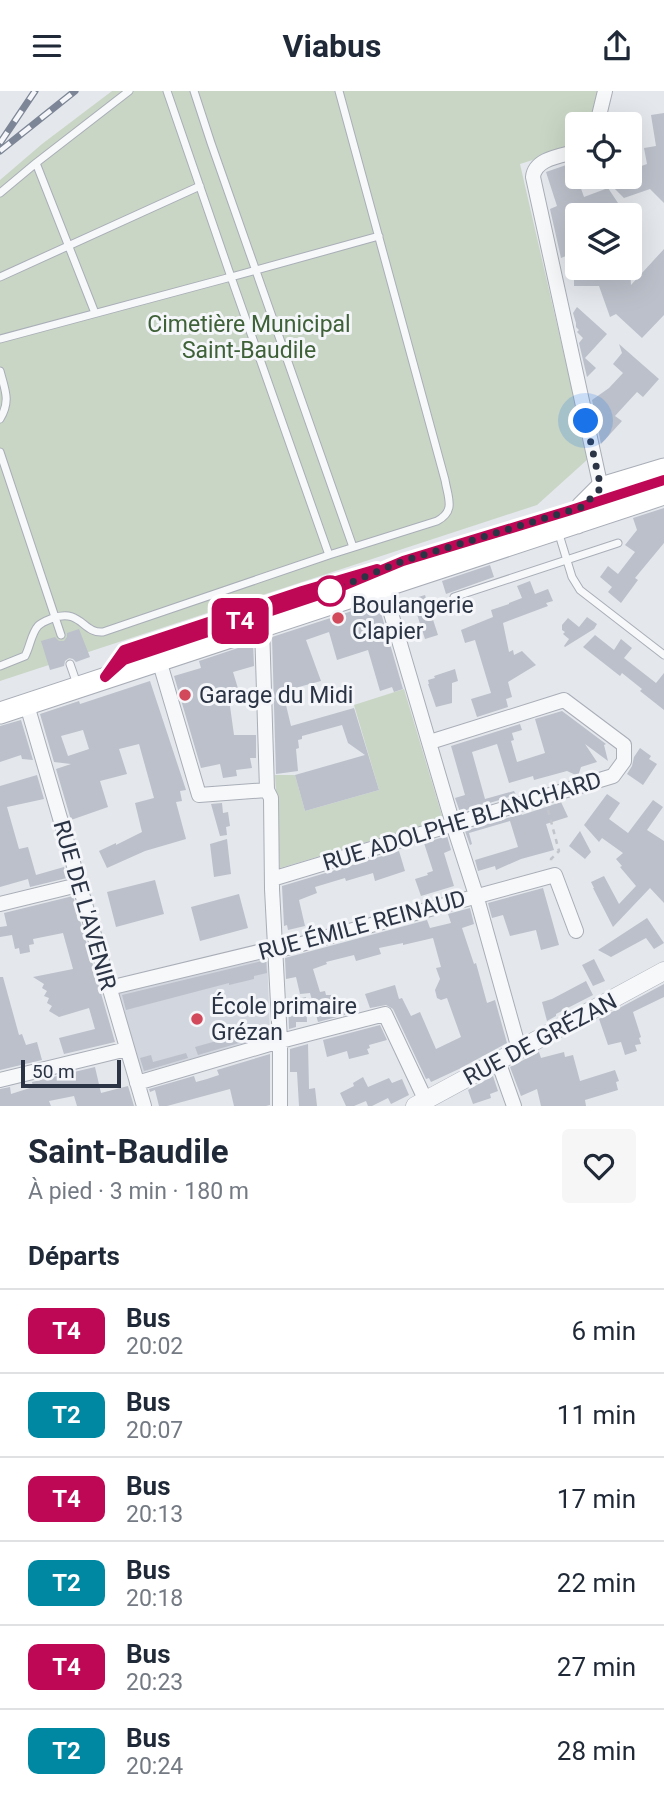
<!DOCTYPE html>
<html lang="fr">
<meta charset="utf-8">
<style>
body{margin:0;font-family:Roboto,sans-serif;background:#f6f6f7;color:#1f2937;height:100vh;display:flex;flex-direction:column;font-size:26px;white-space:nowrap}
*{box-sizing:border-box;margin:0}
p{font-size:23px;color:#747a83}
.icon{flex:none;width:38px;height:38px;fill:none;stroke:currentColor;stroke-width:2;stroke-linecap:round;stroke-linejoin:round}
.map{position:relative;height:1015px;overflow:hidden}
.side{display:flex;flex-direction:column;background:#fff;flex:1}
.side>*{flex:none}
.badge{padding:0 14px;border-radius:10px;font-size:24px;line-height:46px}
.controls{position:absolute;left:565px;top:21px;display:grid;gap:14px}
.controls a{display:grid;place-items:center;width:77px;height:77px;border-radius:7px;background:#fff;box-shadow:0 7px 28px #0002;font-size:35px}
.scale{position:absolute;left:21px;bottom:18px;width:100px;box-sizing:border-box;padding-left:7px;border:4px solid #2b3445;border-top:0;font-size:19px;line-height:24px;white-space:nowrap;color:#2b3445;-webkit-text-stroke:5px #f4f6f9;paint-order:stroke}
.you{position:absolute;width:35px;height:35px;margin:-18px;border:5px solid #fff;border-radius:50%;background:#1a73e8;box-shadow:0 0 0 10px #1a73e833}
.map>.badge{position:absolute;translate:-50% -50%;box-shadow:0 0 0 4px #fff}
h2{padding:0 28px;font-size:26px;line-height:63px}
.round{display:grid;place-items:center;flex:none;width:74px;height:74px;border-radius:7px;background:#f6f6f7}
.head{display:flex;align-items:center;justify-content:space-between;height:119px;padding:0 28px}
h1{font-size:33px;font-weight:700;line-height:52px}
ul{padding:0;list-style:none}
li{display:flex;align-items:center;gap:21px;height:84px;padding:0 28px;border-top:2px solid #e0e1e3}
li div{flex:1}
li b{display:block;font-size:26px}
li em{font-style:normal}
li .badge{min-width:77px;font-weight:700;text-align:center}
header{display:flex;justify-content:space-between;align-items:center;height:91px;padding:0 28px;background:#fff;font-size:32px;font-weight:700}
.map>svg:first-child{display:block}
.built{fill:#d2d6de}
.green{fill:#c9d6c5}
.building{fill:#bbc0ca;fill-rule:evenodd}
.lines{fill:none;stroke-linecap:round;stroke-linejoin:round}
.service-casing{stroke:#a9aeb7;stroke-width:9}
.minor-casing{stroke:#a9aeb7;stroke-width:16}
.tertiary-casing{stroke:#a9aeb7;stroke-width:19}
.secondary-casing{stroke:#a9aeb7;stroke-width:23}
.path{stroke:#c2c5cb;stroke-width:2.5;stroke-dasharray:5 5;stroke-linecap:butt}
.service{stroke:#f7f8fa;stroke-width:7}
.minor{stroke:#f7f8fa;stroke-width:14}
.tertiary{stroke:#f7f8fa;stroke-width:18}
.secondary{stroke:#fff;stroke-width:21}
.rail-casing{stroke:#7d8696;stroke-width:7}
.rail{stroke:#f4f6f9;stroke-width:4.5;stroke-dasharray:13;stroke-linecap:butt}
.line-casing{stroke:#fff;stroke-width:16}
.line{stroke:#be0855;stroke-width:10}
.walk{stroke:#2b3445;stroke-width:7;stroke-dasharray:0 12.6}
.stop-dot{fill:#fff;stroke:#be0855;stroke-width:3.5}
.poi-dot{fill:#d1495b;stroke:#f4f6f9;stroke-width:2.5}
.labels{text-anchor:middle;stroke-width:6;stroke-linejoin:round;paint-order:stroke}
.park-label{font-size:23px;fill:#3f6138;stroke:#f4f6f9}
.poi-label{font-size:23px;fill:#2b3445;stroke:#f4f6f9;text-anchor:start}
.street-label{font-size:23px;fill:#2b3445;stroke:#f4f6f9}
</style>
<header><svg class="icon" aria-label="menu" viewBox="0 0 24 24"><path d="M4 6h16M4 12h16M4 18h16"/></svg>Viabus<svg class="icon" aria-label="share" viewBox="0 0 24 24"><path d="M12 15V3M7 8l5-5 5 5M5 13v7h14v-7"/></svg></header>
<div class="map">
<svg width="664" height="1015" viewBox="0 0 664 1015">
<rect width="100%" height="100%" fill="#e4e7ec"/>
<!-- built -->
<path class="built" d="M267 864 270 947 140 982 117 903Z"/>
<!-- green -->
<path class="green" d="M112 0H603L596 33H578L577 55 520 73 588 368 537 414 0 590V89L42 53Z
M404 598 443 728 280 777 275 684H295L305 720 379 699 354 614Z"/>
<!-- building -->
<path class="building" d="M664 22V112L650 98 624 107 612 95 626 90 624 86H630V79L647 73 644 57 656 55 651 24Z
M572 72 584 106 608 97 622 118 607 124H578V170L569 173 566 165 561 167 550 118 557 115 546 81Z
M664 158V224L642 247 616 223 610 226 599 195H574V177H630L631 194Z
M577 216 607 243 585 267 596 277 587 286 579 252 583 247 577 241 579 239 576 236V232L573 222Z
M619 253 659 288 643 306 637 301 625 314 615 325 622 330 601 353 592 309 609 297 623 282 613 273 622 262Z
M664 417V452L635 487 638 489 621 512 608 501 612 496 600 486 608 475 618 483 635 461 625 454 637 439 633 427Z
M490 474 494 486 446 503 442 490Z
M530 490 535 503 548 498 553 510 546 512 548 515 503 532 509 561 513 559 514 564 522 560 536 574 508 591 512 606 506 608 508 616 477 626 471 608 491 602 475 549 465 552 461 539 493 526 491 519 509 513V512L522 507 517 495Z
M425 504 438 544 425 548 412 508Z
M379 515 403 598 394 601 392 596 380 600 368 559 337 569 329 541 306 549 321 590 295 597 299 610 286 614 291 635 354 617 379 699 305 720 295 684 365 664 348 652 342 634 302 645V648L298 649 299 657 296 658 298 680 276 683 272 546 352 520 353 523Z
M587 526 597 533 594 538 565 556 564 555 569 548 563 543 565 541 562 539V534L568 527 579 536Z
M79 538 90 566 76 571 73 568 69 567 65 570 64 575 50 579 41 550 55 546 59 550H64L67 546V542Z
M595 544 614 559 621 548 632 557 624 567 656 592 664 582V619L640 600 642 598 622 582 620 585 583 556Z
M253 552 254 575 233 581 240 604 229 608 234 644H256V667H250L252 677 236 679 237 685 223 687 220 673 201 677 174 585 201 577 199 570Z
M455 578 458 590 452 592V612L436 616 428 593H429L428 589 435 587 434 585Z
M150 590 186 699 180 700 182 710 176 711 186 748 145 760 107 777 99 760 116 752V754L142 741 135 712 154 707 139 653 119 658 127 683 100 690 108 716 71 729 56 678 71 673 54 671 40 623 79 610 80 613ZM83 639 89 658 68 665 61 645Z
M562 620 606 653 604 654 608 670 585 653 597 671 581 676 578 685 567 680 534 689 533 685 509 692 497 653 472 661 485 708 514 700 516 704 460 721 455 707 465 704 451 655 520 633 522 639 512 642 514 649 511 650 517 671 545 662 535 628Z
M21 629 33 669 22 668 21 664 0 671V635Z
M640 657 651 665 649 668 657 673 643 694 627 683 632 675 634 666Z
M37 684 44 708 7 716 19 758 28 756 36 784 64 776 67 787 30 796 28 788 0 796V695Z
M607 703 620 712 609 728 628 742 653 709 663 716 647 739 664 750V812L650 797 613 836 593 797H594L591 791 604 785 619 813 636 795 620 776 622 775 616 768 623 762 602 747 599 751 584 734Z
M561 711 568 726 546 733 554 759 521 768 496 779 495 775 478 780 475 769 518 756 510 730 469 742 472 753 470 754 465 740 521 723 522 724Z
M222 712 223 722 228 721 230 735 226 736 227 744 220 745 211 713Z
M580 740 591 761 585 768 569 755Z
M447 745 451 759 444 762 454 795 421 805 415 788 428 784 427 782 433 780 424 752Z
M227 748 231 783 214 786 210 753Z
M399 760 405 780 375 790 373 782 346 790 345 787 315 796 317 802 299 809 305 835 288 839 287 834 284 835 282 795Z
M155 789 164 823 116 836 107 801Z
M543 797 559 854 541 859 536 839 510 845 503 824 492 827 488 812Z
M239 803 248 837 200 850 191 816Z
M73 805 115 951 64 963 59 947 95 938 89 917 59 926 49 920 52 915 47 912 49 907 44 905 47 900 42 897 44 893 33 886 73 878 63 842 33 848 34 853 29 854 30 861 20 863 19 857 15 858 12 844 0 846V836L7 835 4 822Z
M470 817 474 833 462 837 474 873 476 872 487 912 495 909 507 952 459 978 431 991 429 987 426 988 393 918 386 914 370 917 365 903 395 894 399 908 402 907 411 925 420 921 436 958 461 946 447 907 441 909 437 907 435 899 440 888 436 877 441 876 433 847 403 854V852L379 857 381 863 356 870 354 864 326 871 327 873 313 878 320 901 325 900 326 904H331L334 911 344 908 348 923 318 931 310 902 300 903 296 886 286 888 285 867 427 829 430 837 451 832 448 823Z
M647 827 664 852 654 858 646 847 611 866 598 859Z
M594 868 605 890 593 895 582 874Z
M266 869 267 882 254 885V888L229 894V892L126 919 122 904Z
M0 886H3L19 944 22 943 26 954 37 951 42 969 0 979Z
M586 890 593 904 556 923V925L547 930 542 911 552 908Z
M664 893V906L633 921 641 946 639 947 641 953 635 954 637 960 625 964 621 951 608 954 599 928Z
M306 906 307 931H296V936L289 938 288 910Z
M380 934 387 949 369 954 370 957 367 958 369 963 349 968 347 960 327 966 323 949Z
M270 935V943L198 964 195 956Z
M308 953 309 998 315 997 317 1015H299L297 981H290V958Z
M539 961 541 967 564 961 565 966 573 964 580 990 615 979 619 990 616 991 618 999 585 1009 586 1015H541L537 998 521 1005 510 976Z
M186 962 188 967 144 980 140 967 151 964 153 971Z
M270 963V1014L266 1015H234L230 998 167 1015H159L155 999 150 1001 149 998 194 985 196 991 207 988 219 984 217 979Z
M95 976 101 1002 128 995 134 1015H77L74 1005 49 1010 51 1015H0V998L10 996 11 1003 33 996 32 991Z
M493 985 498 1000 490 1003 491 1007 473 1013 468 999Z
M363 986 368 996 389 987 392 992 402 988 409 1004 391 1013 388 1007 372 1015H368L366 1010 354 1015H346L340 1002 354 995 353 992Z"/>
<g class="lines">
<!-- service casing -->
<g class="service-casing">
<path id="service" d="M194 0 211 52 353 456
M36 72 95 222
M0 102 36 72 129 0
M0 186 200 95
M0 248 231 186 167 0
M0 280C5 299 11 310 0 328
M0 361 61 544
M595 412 664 389
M558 440 572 486 580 499 664 564
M329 464 231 186 379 145
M454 506 618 452
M70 573 77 593
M0 575 25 565C30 556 31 543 38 535 42 531 48 529 53 527 81 517 83 543 103 541L329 464 437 430C456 420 448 407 445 389L339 0
M116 576 124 569 331 500 367 485
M110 580 124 559 302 500 577 418"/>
</g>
<!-- minor casing -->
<g class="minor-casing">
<path id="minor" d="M597 33 605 0
M578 60C562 65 535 67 533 86L601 397
M383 495 453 733 476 804 519 958
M262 535 267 699 271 707 272 798 280 950V1015
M159 569 199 704 267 699
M27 614 144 1015
M272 788 613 685 624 670V654L564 609 430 651
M0 813 78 794
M109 897 275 857 283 858 555 784 576 840
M498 970 514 1015
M0 989 127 958
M137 992 273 952 385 923 426 1010"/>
</g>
<!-- tertiary casing -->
<g class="tertiary-casing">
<path id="tertiary" d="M415 1015 664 880"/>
</g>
<!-- secondary casing -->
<g class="secondary-casing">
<path id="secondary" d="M577 432 582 416 601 397 664 378
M0 622 664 403"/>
</g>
<!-- path -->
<path class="path" d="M548 719 559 760 551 768V770"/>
<!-- service -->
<use href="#service" class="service"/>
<!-- minor -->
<use href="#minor" class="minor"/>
<!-- tertiary -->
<use href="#tertiary" class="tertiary"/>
<!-- secondary -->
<use href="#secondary" class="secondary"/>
<!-- rail casing -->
<g class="rail-casing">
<path id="rail" d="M0 52 35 0
M0 60 75 0"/>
</g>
<!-- rail -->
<use href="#rail" class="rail"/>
</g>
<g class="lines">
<!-- line casing -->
<g class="line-casing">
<path id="line" d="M377 478 302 500 124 559 105 586 124 569 331 500 403 470 568 420 664 389"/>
</g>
<!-- line -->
<use href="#line" class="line"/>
<!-- walk -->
<path class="walk" d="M330 500 403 470 582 416 601 397 586 330"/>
</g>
<!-- markers -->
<circle class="stop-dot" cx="330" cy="500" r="14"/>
<g class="poi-dot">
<circle cx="338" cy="527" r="7"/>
<circle cx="185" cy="604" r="7"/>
<circle cx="197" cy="928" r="7"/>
</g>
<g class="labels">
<!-- park labels -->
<g class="park-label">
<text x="249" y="241">Cimetière Municipal<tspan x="249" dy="26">Saint-Baudile</tspan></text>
</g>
<!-- poi labels -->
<g class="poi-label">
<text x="352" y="522">Boulangerie<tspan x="352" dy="26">Clapier</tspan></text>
<text x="199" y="612">Garage du Midi</text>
<text x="211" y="923">École primaire<tspan x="211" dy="26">Grézan</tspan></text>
</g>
<!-- street labels -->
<g class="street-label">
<text transform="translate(462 730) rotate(-17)" y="8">RUE ADOLPHE BLANCHARD</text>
<text transform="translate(85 814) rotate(74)" y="8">RUE DE L'AVENIR</text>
<text transform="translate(362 834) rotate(-15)" y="8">RUE ÉMILE REINAUD</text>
<text transform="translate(540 948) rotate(-28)" y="8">RUE DE GRÉZAN</text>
</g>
</g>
</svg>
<div class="controls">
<a><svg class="icon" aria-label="locate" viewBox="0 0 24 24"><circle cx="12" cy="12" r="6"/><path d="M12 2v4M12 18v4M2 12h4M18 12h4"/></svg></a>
<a><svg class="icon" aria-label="layers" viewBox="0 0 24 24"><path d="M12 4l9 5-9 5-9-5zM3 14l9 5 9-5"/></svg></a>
</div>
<div class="scale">50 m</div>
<div class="you" style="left:586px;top:330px"></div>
<b class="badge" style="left:240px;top:530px;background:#be0855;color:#fff">T4</b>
</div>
<section class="side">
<div class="head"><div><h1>Saint-Baudile</h1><p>À pied · 3 min · 180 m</p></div><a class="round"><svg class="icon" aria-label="heart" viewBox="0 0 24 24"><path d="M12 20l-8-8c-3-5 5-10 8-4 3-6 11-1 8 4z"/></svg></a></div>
<h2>Départs</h2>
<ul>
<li><span class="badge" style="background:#be0855;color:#fff">T4</span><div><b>Bus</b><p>20:02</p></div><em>6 min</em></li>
<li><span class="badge" style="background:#0088a3;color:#fff">T2</span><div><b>Bus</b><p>20:07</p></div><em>11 min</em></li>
<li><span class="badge" style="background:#be0855;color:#fff">T4</span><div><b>Bus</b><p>20:13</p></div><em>17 min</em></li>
<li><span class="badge" style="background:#0088a3;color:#fff">T2</span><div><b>Bus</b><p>20:18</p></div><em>22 min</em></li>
<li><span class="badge" style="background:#be0855;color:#fff">T4</span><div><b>Bus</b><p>20:23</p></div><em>27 min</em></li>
<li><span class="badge" style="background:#0088a3;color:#fff">T2</span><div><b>Bus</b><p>20:24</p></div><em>28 min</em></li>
</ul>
</section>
